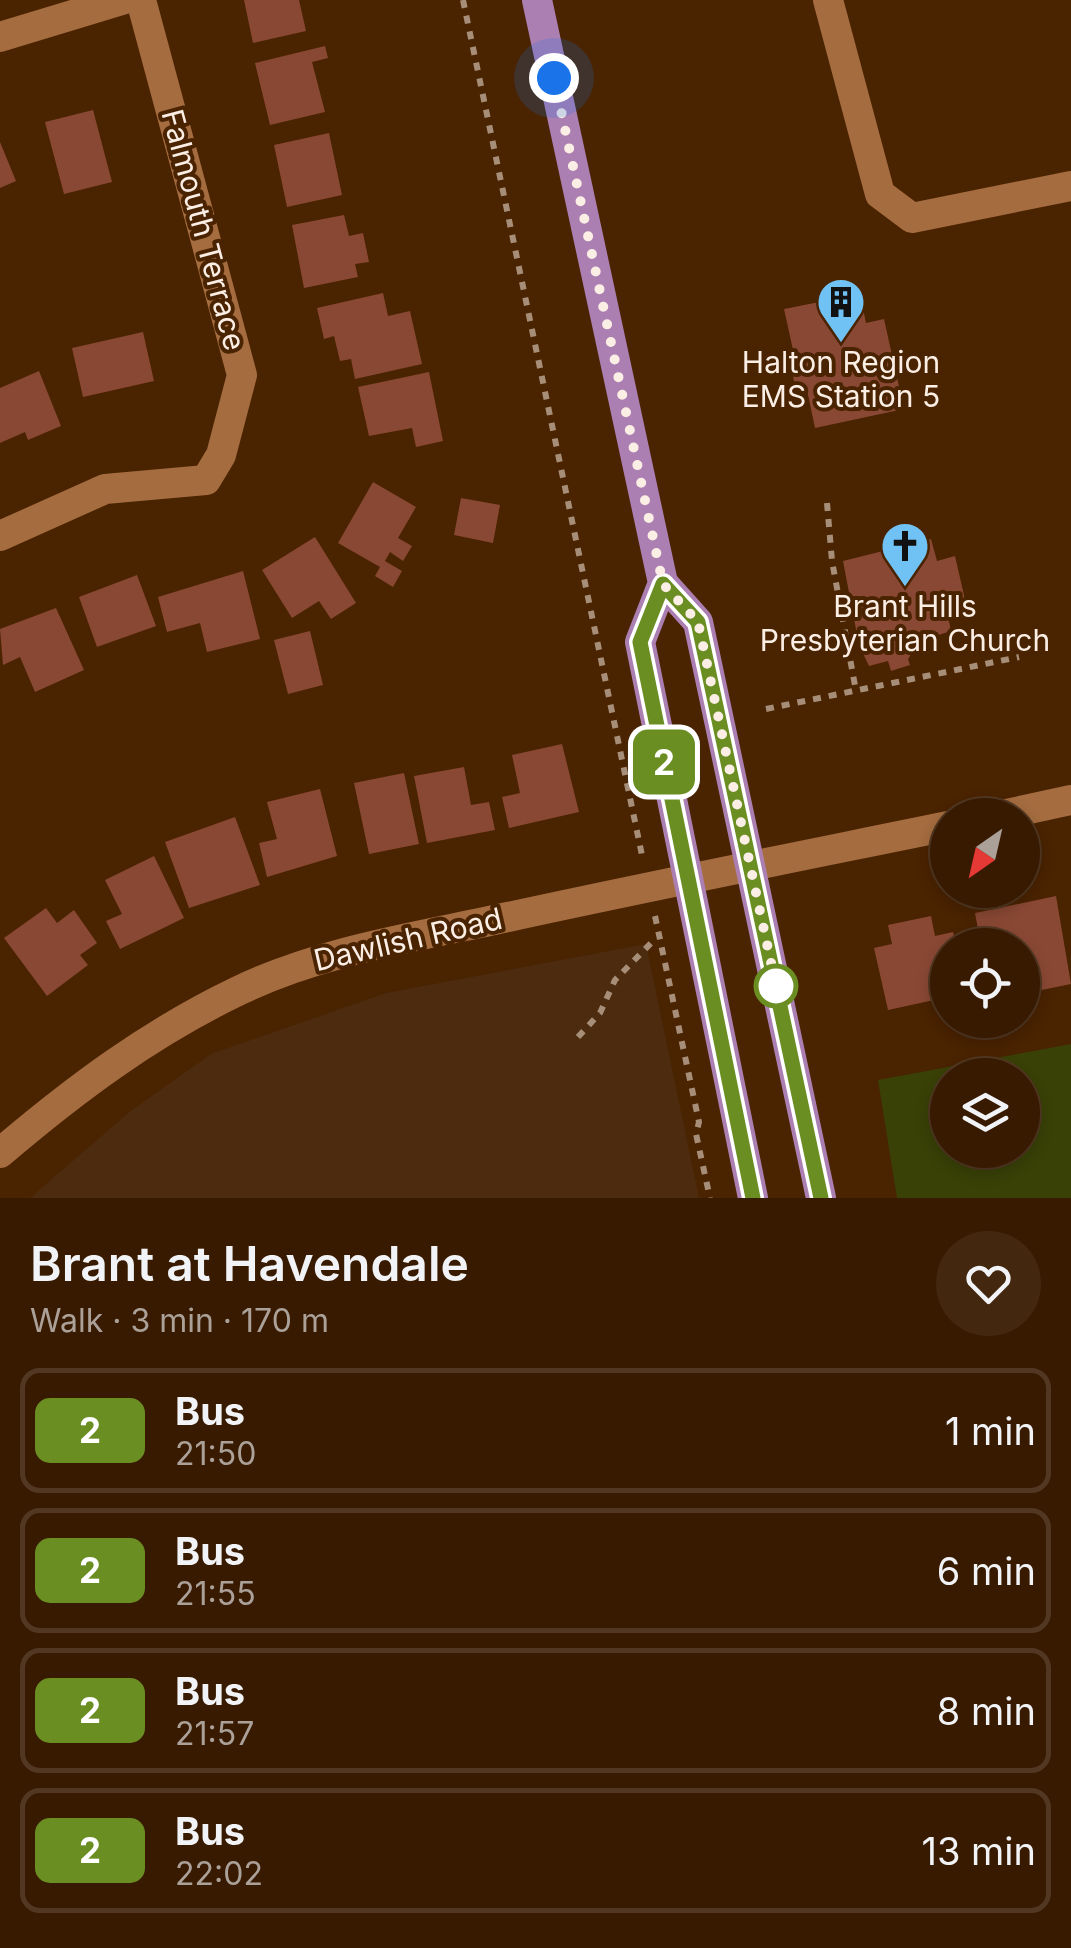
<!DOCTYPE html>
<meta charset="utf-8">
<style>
body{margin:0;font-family:Inter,sans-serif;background:#43270f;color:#f1f3f6;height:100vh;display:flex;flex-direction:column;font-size:38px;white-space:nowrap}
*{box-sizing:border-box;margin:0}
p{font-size:32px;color:#aba199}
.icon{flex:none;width:55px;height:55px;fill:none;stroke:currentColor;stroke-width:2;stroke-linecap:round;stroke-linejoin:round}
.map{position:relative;height:1198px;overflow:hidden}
.sheet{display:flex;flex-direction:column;background:#381a00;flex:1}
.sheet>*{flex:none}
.badge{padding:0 20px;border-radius:15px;font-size:35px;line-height:65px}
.needle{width:65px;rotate:214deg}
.buttons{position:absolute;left:930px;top:798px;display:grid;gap:20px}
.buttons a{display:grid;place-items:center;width:110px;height:110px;border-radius:50%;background:#381a00;box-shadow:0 5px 15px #0003,0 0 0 2px #523822;font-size:50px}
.you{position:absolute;width:50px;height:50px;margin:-25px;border:8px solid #fff;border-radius:50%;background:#1a73e8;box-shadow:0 0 0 15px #1a73e833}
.map>.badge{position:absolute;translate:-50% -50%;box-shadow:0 0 0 5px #fff}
.round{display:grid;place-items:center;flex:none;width:105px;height:105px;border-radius:52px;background:#43270f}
.overview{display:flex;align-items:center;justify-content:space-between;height:170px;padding:0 30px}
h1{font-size:48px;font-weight:600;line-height:75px}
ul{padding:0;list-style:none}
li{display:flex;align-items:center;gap:30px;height:125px;margin:0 20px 15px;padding:0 10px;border:5px solid #523822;border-radius:20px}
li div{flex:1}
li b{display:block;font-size:38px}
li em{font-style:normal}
li .badge{min-width:110px;font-weight:700;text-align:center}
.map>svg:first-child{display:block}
.built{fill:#4c2b0f}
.green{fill:#394107;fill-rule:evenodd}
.building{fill:#894834}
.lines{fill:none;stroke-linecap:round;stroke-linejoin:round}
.path{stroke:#a78e78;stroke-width:6;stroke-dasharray:8 8;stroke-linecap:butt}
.minor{stroke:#a46c3f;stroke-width:30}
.primary{stroke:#ac7fb2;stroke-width:30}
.line-casing{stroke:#fff;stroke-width:22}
.line{stroke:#6b8e23;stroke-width:15}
.walk{stroke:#fbeee5;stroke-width:10;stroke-dasharray:0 18}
.stop-dot{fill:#fff;stroke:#6b8e23;stroke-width:5}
.labels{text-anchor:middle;stroke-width:8;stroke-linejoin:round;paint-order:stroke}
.street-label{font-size:30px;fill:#fbeee5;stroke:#4a2300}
.poi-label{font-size:30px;fill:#fbeee5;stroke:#4a2300}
</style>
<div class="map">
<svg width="1071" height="1198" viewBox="0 0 1071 1198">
<rect width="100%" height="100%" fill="#4a2300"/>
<!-- built -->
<path class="built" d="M646 944 699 1198H30L128 1113 211 1054 386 993Z"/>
<!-- green -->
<path class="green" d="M1071 1044V1198H897L878 1080ZM948 1075H1022V1150H948Z"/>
<!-- building -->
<path class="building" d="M244 0H299L306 31 253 43Z
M325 46 328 58 312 62 325 112 270 125 255 63Z
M93 110 112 182 64 194 45 122Z
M329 133 342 195 287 207 274 145Z
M0 142 16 181 0 188Z
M344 215 349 236 363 233 369 262 355 264 358 277 304 288 292 225Z
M383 293 388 316 410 311 422 364 355 379 351 359 340 361 334 336 324 339 317 308Z
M860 294 866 323 884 319 904 409 815 428 807 390 796 393 792 370 797 368 784 309Z
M143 332 154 381 83 397 72 348Z
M39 371 61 426 28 440 25 432 0 443V388Z
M429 372 443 441 416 447 412 428 369 436 358 387Z
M373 482 416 507 398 538 412 546 403 561 390 552 385 561 402 571 393 587 375 576 380 567 338 543Z
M461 498 500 505 493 543 454 535Z
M315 537 356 603 331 619 319 601 292 618 262 570Z
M931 539 937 561 955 556 969 617 949 621 951 631 920 641 908 659 910 665 891 671 888 661 869 666 859 645 843 561Z
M243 571 260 639 207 652 200 623 167 632 158 597Z
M137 575 156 626 97 647 79 597Z
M56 608 84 670 35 692 20 657 3 665 0 629Z
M310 631 323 685 288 694 274 640Z
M562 744 579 812 509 828 502 797 520 793 512 755Z
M464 767 471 805 489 802 495 830 427 843 414 776Z
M404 773 419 844 369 854 354 783Z
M320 789 337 856 267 877 259 843 277 839 267 802Z
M235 817 260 885 189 908 165 842Z
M154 856 184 918 120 949 106 921 122 914 105 880Z
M1056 896 1071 984 1022 994V945H981L975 913Z
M46 908 57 923 74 910 97 943 80 955 88 965 47 996 4 938Z
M931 916 935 936 953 932 956 945H948V997L888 1010 874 948 892 944 888 925Z"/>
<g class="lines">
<!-- path -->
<path class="path" d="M463 0 643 860
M827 503 832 561 856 691
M766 709 1019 657
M655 916 699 1122 696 1134 710 1198
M578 1037 600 1013 615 980 654 940"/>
<!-- minor -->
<path class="minor" d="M828 0 880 194 912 218 1071 186
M0 37 122 0
M0 536 105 489 206 480 221 455 242 375 141 0
M1002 815 1071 800
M0 1153C74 1090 150 1033 238 991 323 950 417 937 508 917 655 885 801 856 948 826"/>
<!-- primary -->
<path class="primary" d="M537 0 663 583 698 622 821 1198
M663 583 640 642 753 1198"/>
</g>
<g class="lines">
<!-- line casing -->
<g class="line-casing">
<path id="line" d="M753 1198 640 642 663 584 698 622 821 1198"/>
</g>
<!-- line -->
<use href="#line" class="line"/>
<!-- walk -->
<path class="walk" d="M554 78 663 584 698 622 776 986"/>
</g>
<!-- icons -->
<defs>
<g id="building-pin" transform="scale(2.5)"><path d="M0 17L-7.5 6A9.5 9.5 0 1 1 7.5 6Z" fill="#70c1f4" stroke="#4a2300"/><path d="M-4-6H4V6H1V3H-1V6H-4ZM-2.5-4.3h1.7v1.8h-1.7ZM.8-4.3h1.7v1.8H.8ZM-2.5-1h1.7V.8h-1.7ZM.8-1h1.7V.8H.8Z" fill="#111"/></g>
<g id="church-pin" transform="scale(2.5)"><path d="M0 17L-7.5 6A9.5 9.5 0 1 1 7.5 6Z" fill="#70c1f4" stroke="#4a2300"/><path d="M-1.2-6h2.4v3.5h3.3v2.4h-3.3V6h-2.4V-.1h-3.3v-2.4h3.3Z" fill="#111"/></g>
</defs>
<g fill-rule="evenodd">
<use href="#building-pin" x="841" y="302"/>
<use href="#church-pin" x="905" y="546"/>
</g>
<!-- markers -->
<circle class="stop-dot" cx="776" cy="986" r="20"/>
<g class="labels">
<!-- street labels -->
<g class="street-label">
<text transform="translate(203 230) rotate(75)" y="10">Falmouth Terrace</text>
<text transform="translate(408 940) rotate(-13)" y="10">Dawlish Road</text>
</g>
<!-- poi labels -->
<g class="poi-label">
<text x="841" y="373">Halton Region<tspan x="841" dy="34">EMS Station 5</tspan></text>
<text x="905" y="617">Brant Hills<tspan x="905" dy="34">Presbyterian Church</tspan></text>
</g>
</g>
</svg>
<div class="buttons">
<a><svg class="needle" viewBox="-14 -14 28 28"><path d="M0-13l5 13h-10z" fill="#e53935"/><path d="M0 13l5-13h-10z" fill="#aba199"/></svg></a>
<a><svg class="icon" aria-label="locate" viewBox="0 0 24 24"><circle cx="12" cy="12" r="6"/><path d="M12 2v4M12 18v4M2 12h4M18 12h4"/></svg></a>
<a><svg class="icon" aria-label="layers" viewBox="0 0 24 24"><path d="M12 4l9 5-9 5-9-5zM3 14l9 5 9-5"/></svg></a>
</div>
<div class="you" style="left:554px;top:78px"></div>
<b class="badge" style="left:664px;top:762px;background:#6b8e23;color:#fff">2</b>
</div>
<section class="sheet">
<div class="overview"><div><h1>Brant at Havendale</h1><p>Walk · 3 min · 170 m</p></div><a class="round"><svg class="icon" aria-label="heart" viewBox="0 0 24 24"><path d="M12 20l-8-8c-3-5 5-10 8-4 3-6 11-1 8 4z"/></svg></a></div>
<ul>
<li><span class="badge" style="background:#6b8e23;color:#fff">2</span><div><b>Bus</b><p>21:50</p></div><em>1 min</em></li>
<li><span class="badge" style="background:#6b8e23;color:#fff">2</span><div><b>Bus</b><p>21:55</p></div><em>6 min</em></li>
<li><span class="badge" style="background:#6b8e23;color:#fff">2</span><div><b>Bus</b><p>21:57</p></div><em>8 min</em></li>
<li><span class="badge" style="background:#6b8e23;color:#fff">2</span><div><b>Bus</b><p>22:02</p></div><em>13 min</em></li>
</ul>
</section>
